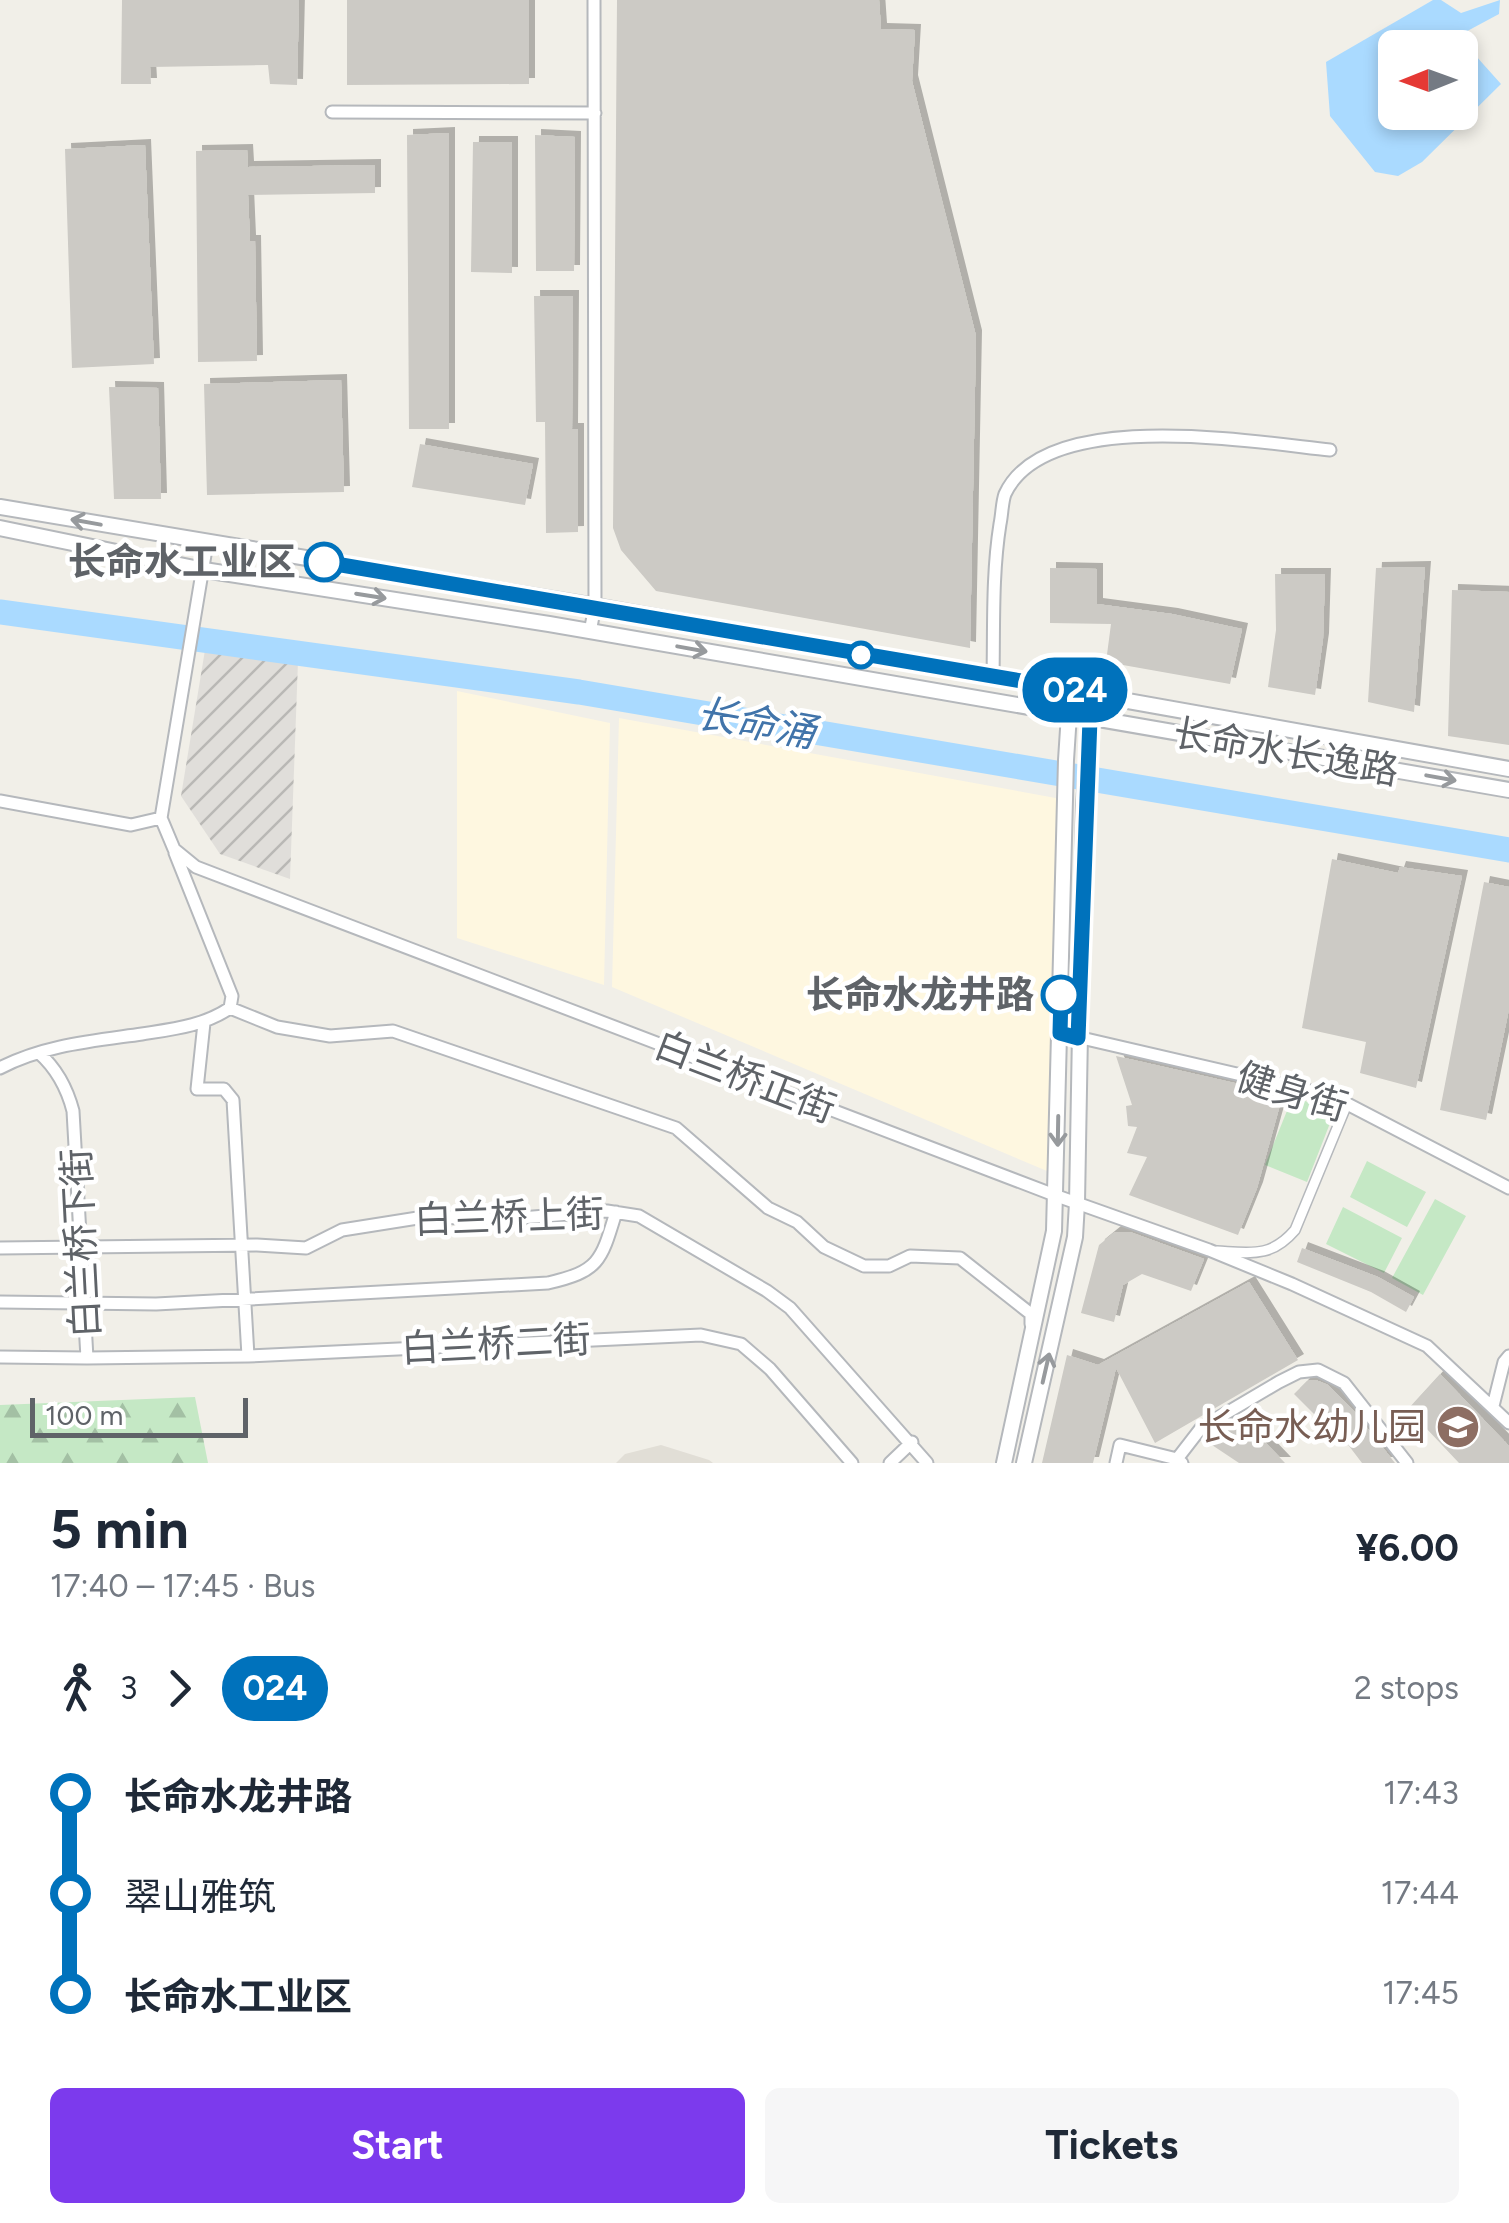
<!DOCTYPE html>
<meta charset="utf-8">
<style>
body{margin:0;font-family:Figtree,"Noto Sans SC",sans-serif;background:#f6f6f7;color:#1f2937;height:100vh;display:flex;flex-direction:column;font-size:38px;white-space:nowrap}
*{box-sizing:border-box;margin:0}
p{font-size:32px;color:#747a83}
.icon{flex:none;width:55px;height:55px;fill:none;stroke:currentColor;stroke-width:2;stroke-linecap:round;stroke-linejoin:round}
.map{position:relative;height:1463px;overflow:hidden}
.details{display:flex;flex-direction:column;background:#fff;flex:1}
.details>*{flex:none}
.badge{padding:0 20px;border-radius:32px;font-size:35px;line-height:65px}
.needle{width:65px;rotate:269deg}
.controls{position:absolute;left:1378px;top:30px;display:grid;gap:20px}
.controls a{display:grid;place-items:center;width:100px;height:100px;border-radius:15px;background:#fff;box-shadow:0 5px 15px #0003;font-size:50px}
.scale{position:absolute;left:30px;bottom:25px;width:218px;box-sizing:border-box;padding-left:10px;border:5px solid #5f6368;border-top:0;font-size:28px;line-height:35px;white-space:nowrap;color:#5f6368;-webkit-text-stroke:8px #fff;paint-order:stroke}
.map>.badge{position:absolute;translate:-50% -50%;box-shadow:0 0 0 5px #fff}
.legs{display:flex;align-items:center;gap:15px;height:110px;padding:0 50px;font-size:32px}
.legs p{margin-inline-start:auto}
.head{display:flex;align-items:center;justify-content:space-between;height:170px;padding:0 50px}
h1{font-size:55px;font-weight:700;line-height:75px}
.button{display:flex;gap:20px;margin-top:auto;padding:20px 50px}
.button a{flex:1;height:115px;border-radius:15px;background:#7c3aed;color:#fff;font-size:40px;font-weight:700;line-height:115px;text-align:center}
.button a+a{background:#f6f6f7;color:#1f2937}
ul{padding:0 50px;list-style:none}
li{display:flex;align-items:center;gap:35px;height:100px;font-size:38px}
li i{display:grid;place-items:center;width:15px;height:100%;margin:0 12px;background:currentColor}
li i::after{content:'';width:25px;height:25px;margin:-12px;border:8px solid;border-radius:50%;background:#fff}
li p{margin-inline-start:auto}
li:first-child i{background:linear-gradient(#0000 50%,currentColor 0)}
li:last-child i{background:linear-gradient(currentColor 50%,#0000 0)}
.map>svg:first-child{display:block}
.commercial{fill:#fef7e0}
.industrial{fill:url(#industrial-furrows)}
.education{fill:#e1ded6}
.forest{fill:url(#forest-firs)}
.pitch{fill:#c5e8c5}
.water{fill:#aadaff;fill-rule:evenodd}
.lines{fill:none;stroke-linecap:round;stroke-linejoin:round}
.river{stroke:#aadaff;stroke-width:25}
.building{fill:#cccac5;filter:url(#shadow)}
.pedestrian-casing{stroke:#b5b8bc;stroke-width:12}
.minor-casing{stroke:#b5b8bc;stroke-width:15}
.tertiary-casing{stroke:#b5b8bc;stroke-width:18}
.pedestrian{stroke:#fff;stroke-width:9}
.minor{stroke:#fff;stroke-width:11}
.tertiary{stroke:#fff;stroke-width:14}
.oneway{stroke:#979a9d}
.line-1-casing{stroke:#fff;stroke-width:22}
.line-1{stroke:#0072bc;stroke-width:15}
.stop-1-dot{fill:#fff;stroke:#0072bc;stroke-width:5}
.labels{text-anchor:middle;stroke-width:9;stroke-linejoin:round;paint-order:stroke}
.stop-label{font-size:38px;font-weight:bold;fill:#5f6368;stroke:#fff;text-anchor:end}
.street-label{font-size:38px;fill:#5f6368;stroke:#fff}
.education-label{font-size:38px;fill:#785e54;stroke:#fff;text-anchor:end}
.water-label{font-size:40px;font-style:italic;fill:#4174aa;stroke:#fff}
</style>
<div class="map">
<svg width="1509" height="1463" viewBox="0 0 1509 1463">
<defs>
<pattern id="industrial-furrows" width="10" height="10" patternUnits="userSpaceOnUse" patternTransform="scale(2.5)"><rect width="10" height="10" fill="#e0deda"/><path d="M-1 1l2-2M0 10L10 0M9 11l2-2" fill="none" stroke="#b9b8b5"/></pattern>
<pattern id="forest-firs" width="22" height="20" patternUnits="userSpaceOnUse" patternTransform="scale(2.5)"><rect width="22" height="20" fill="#c5e8c5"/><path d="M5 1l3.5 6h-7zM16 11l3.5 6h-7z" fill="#a3c0a4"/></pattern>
<filter id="shadow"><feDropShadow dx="6" dy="-6" stdDeviation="0" flood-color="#0004"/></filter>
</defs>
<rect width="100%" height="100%" fill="#f1efe8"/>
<!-- commercial -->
<path class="commercial" d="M457 691 610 723 604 985 457 938Z
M619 718 1061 799 1047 1171 612 987Z"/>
<!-- industrial -->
<path class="industrial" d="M205 650 298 661 290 879 220 854 181 796Z"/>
<!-- education -->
<path class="education" d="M661 1445 709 1460 713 1463H616L625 1454Z"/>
<!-- forest -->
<path class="forest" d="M195 1397 208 1463H0V1405Z"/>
<!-- pitch -->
<path class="pitch" d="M1293 1096 1334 1113 1307 1182 1265 1165Z
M1367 1161 1426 1192 1407 1227 1350 1197Z
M1435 1199 1466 1216 1423 1295 1392 1278Z
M1343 1207 1402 1238 1384 1273 1326 1244Z"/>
<!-- water -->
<path class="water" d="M1433 0H1441L1461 13 1500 0 1499 14 1458 36 1501 84 1422 162 1398 176 1375 172 1330 116 1326 62ZM1395 48H1460V112H1395Z"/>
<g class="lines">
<!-- river -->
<path class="river" d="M0 612 579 692 1509 850"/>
</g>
<!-- building -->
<path class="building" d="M122 0H299L297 85 270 84 268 65 150 67 151 84H121Z
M347 0H529V84L347 85Z
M617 0H879L881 29 915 30 912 81 976 336 970 648 656 591 621 550 613 528Z
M449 133V429H409L407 135Z
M535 135 575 137 574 271H536Z
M473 142H512V273L471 272Z
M145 145 154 364 72 368 65 149Z
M247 150 248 167 375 165V193L248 195 250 241H255L257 361 198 362 196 151Z
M534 296H573L572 429H578V532L546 533 545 422H536Z
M341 380 344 492 207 495 204 384Z
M109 387 158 388 161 499H114Z
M420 444 533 464 525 505 412 487Z
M1425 567 1414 712 1368 702 1376 568Z
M1050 568 1097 569V604L1172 614 1242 629 1230 684 1106 662 1111 624 1050 623Z
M1275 574H1325L1323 639 1315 695 1268 687 1276 630Z
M1452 590 1509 592V745L1448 736Z
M1332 859 1398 873 1400 867 1462 876 1416 1088 1360 1073 1366 1042 1302 1028Z
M1484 882 1509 887V1009L1486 1120 1440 1110Z
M1116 1056 1283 1094 1257 1188 1238 1235 1129 1195 1147 1157 1127 1153 1137 1127 1128 1126 1126 1106 1132 1105Z
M1115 1232H1130L1204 1259 1191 1291 1142 1274 1123 1285 1114 1322 1081 1313 1099 1245Z
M1302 1248 1378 1277 1414 1297 1406 1312 1371 1292 1297 1262Z
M1249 1282 1298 1360 1155 1443 1116 1368 1093 1463H1042L1067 1355 1098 1365Z
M1440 1374 1509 1446V1463H1459L1408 1409Z
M1316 1380 1328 1385 1353 1410 1395 1463H1362L1333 1425 1329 1429 1294 1394 1307 1381Z
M1229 1422 1264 1441 1285 1463H1239L1209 1443 1215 1430Z"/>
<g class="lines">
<!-- pedestrian casing -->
<g class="pedestrian-casing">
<path id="pedestrian" d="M1217 1251C1251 1253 1271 1258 1295 1230L1347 1104"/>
</g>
<!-- minor casing -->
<g class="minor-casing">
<path id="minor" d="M332 112 595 113
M590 632 595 606 594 0
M993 677C994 626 992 574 1000 524 1002 515 1002 502 1005 494 1046 406 1253 442 1330 450
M0 801 131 825 161 818 174 849 196 867 1057 1196 1209 1250 1292 1284 1427 1346 1509 1423
M161 818 207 543
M175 853 232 996 230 1008
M204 1023 197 1089H224L233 1100 248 1356
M1060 1033 1332 1096 1509 1188
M0 1068C44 1045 93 1041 142 1034 174 1029 203 1026 230 1008L277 1027 330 1036 393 1031 676 1128 768 1208 797 1222 824 1247 864 1266H889L910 1256 960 1258 1031 1314V1324
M0 1248 257 1245 306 1248 342 1230 424 1217 507 1219 607 1211 639 1216 767 1291 790 1308 927 1463
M0 1302 156 1304 548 1283C599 1271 601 1262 616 1212
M0 1357 87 1358 73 1111C67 1088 57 1069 39 1053
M87 1358 248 1356 701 1335 741 1344 770 1369 852 1463
M1493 1406 1504 1362 1509 1356
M1177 1459 1201 1428 1279 1382 1299 1372 1318 1370 1344 1383 1407 1463
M890 1463 912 1442
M1116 1463 1120 1445 1177 1459 1182 1463"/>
</g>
<!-- tertiary casing -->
<g class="tertiary-casing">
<path id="tertiary" d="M0 507 595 606 1509 769
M0 528 204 570 549 624 1509 790
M1004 1463 1054 1231 1066 760 1069 714 1076 690
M1024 1463 1075 1237 1077 1203 1084 806 1090 719 1079 691"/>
</g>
<!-- pedestrian -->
<use href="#pedestrian" class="pedestrian"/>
<!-- minor -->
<use href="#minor" class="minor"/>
<!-- tertiary -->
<use href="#tertiary" class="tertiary"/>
</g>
<!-- one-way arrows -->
<defs><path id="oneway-shaft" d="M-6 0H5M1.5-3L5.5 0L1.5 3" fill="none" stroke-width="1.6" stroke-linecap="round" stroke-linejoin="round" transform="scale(2.5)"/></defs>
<g class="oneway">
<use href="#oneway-shaft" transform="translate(86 522) rotate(-170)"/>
<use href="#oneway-shaft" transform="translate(371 596) rotate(9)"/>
<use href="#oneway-shaft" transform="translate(692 649) rotate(10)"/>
<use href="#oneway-shaft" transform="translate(1441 778) rotate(10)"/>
<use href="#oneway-shaft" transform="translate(1058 1131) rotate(91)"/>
<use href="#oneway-shaft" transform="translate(1046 1368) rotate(-77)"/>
</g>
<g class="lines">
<!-- line-1 casing -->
<g class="line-1-casing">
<path id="line-1" d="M324 562 1080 691 1090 719 1078 1038 1060 1033 1061 995"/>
</g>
<!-- line-1 -->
<use href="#line-1" class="line-1"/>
</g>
<!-- icons -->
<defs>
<g id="school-disc" transform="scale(2.25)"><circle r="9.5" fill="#8d6e63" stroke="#fff"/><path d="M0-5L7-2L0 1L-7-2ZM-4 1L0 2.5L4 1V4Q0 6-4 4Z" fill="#fff"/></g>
</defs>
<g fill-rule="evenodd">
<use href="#school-disc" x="1458" y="1427"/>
</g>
<!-- markers -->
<g class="stop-1-dot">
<circle cx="324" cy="562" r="18"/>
<circle cx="861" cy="655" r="12"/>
<circle cx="1061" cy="995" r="18"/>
</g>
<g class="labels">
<!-- stop labels -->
<g class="stop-label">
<text x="296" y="575">长命水工业区</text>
<text x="1034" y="1008">长命水龙井路</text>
</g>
<!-- street labels -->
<g class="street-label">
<text transform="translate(1286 752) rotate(10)" y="13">长命水长逸路</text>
<text transform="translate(745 1077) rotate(21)" y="13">白兰桥正街</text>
<text transform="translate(1292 1092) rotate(17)" y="13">健身街</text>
<text transform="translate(509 1217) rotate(-2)" y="13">白兰桥上街</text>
<text transform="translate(81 1243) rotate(-93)" y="13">白兰桥下街</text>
<text transform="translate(496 1344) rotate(-3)" y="13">白兰桥二街</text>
</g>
<!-- education labels -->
<g class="education-label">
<text x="1426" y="1440">长命水幼儿园</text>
</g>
<!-- water labels -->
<g class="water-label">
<text transform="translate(756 723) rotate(10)" y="14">长命涌</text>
</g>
</g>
</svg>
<div class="controls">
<a><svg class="needle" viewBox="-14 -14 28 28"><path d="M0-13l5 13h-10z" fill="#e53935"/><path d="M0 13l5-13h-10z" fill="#747a83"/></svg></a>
</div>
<div class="scale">100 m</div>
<b class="badge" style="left:1075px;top:690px;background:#0072bc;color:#fff">024</b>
</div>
<section class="details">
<div class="head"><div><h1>5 min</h1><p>17:40 – 17:45 · Bus</p></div><b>¥6.00</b></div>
<div class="legs"><svg class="icon" aria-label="walk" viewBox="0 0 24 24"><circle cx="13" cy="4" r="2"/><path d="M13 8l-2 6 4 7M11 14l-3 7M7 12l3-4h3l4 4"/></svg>3<svg class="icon" aria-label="forward" viewBox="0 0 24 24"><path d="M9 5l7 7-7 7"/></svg><b class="badge" style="background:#0072bc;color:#fff">024</b><p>2 stops</p></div>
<ul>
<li><i style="color:#0072bc"></i><b>长命水龙井路</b><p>17:43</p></li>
<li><i style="color:#0072bc"></i><span>翠山雅筑</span><p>17:44</p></li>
<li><i style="color:#0072bc"></i><b>长命水工业区</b><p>17:45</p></li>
</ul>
<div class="button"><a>Start</a><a>Tickets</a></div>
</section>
